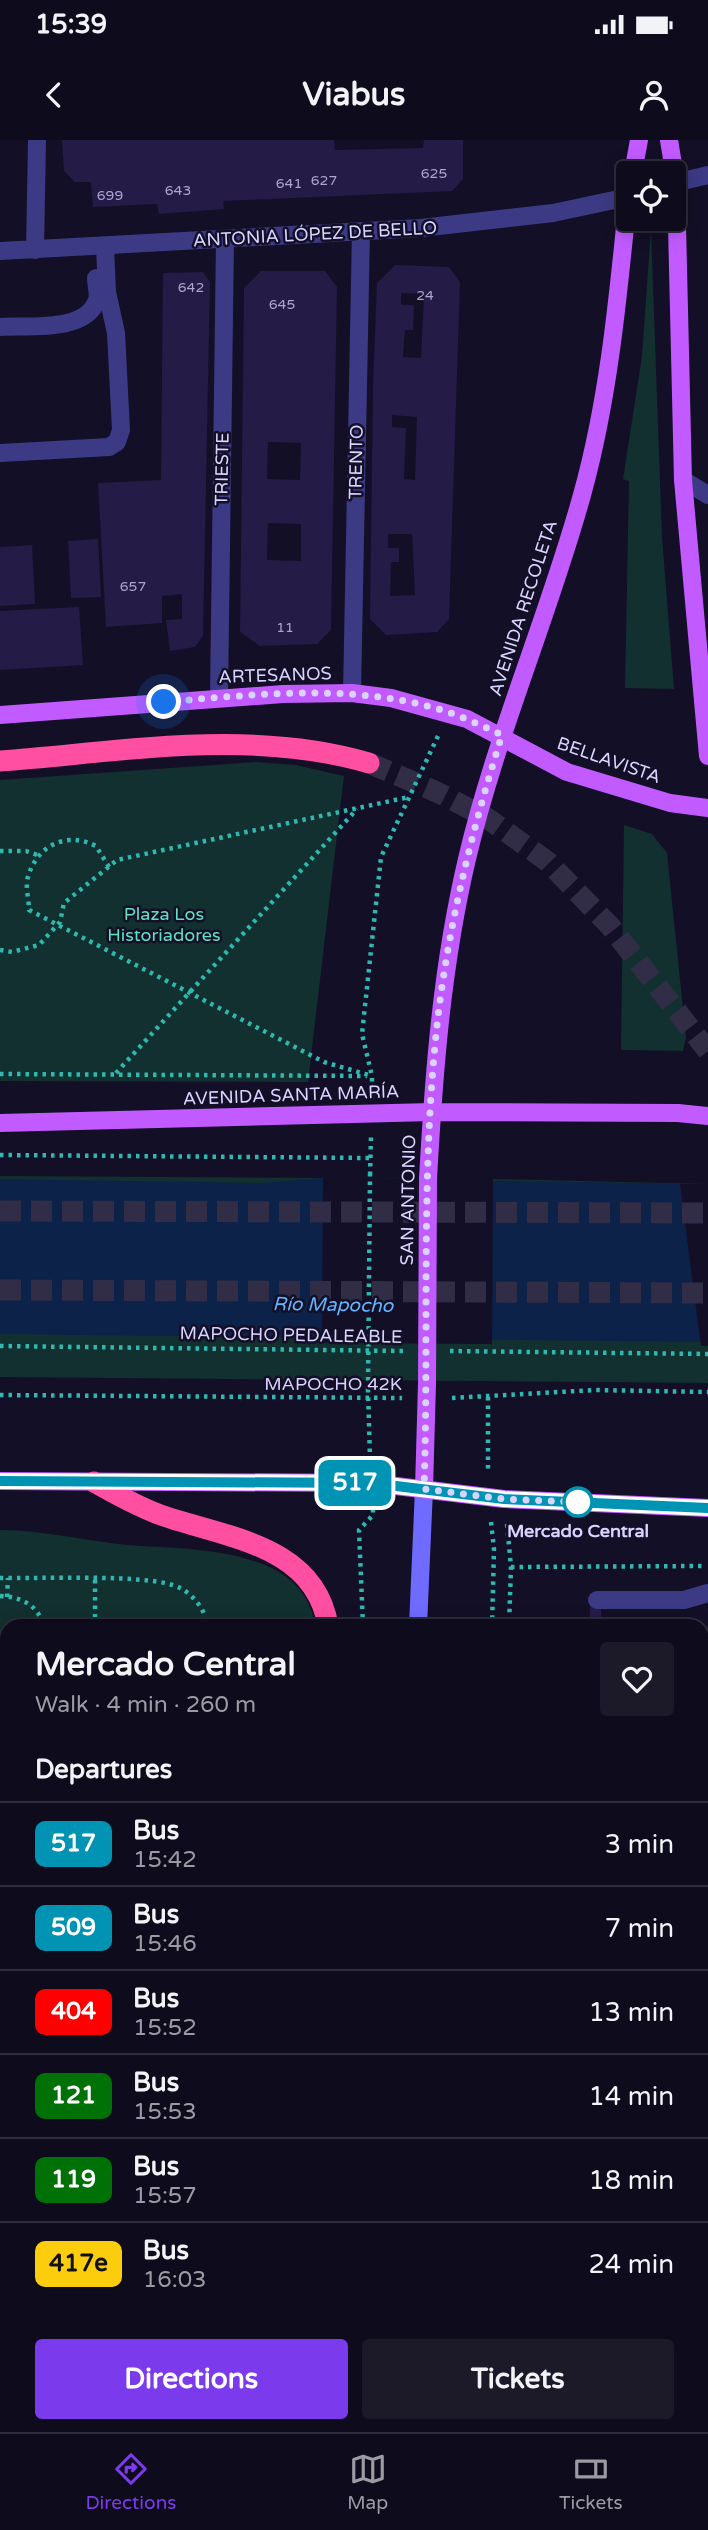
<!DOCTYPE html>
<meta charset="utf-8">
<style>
body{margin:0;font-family:"Varela Round",sans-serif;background:#1c1929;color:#f1f3f6;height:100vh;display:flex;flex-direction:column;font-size:26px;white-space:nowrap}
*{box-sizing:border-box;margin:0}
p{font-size:23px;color:#9b9ba3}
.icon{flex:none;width:38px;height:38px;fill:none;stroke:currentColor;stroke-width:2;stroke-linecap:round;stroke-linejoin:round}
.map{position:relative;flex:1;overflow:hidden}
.panel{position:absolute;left:0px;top:1479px;width:709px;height:814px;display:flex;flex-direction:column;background:#0e0b1c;border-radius:21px 21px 0 0;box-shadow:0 4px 18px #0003,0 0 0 2px #2e2b3b}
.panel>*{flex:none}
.badge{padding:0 14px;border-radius:10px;font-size:24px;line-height:46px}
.controls{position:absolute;left:616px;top:21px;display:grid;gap:14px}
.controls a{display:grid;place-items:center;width:70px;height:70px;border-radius:7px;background:#0e0b1c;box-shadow:0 4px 18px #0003,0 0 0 2px #2e2b3b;font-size:35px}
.you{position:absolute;width:35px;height:35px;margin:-18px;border:5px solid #fff;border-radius:50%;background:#1a73e8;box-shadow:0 0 0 10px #1a73e833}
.map>.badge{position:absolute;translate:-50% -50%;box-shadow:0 0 0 4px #fff}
h2{padding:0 35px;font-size:26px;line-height:63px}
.round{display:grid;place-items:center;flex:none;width:74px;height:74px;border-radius:7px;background:#1c1929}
.overview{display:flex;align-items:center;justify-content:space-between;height:119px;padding:0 35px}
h1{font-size:33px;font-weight:800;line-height:52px}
.button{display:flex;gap:14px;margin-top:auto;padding:14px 35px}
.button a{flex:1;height:80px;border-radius:7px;background:#7c3aed;color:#fff;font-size:28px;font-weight:800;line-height:80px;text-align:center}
.button a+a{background:#1c1929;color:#f1f3f6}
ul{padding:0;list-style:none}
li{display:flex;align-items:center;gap:21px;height:84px;padding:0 35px;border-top:2px solid #2e2b3b}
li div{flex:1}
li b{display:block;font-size:26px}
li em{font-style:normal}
li .badge{min-width:77px;font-weight:700;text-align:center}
.status{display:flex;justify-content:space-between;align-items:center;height:49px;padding:0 35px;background:#0e0b1c;direction:ltr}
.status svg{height:19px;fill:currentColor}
header{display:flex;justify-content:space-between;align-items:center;height:91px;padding:0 35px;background:#0e0b1c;font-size:32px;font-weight:800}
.tabs{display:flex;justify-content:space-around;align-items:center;height:98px;border-top:2px solid #2e2b3b;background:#0e0b1c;font-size:19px;color:#9b9ba3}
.tabs a{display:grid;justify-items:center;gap:4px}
.tabs .current{color:#7c3aed}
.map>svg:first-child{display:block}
.green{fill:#12302f}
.water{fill:#0c2248}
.pier{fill:#130f26}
.building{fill:#241b47;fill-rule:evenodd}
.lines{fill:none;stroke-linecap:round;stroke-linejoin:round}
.motorway-tunnel{stroke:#312d47;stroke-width:21;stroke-dasharray:21 10;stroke-linecap:butt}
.path{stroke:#2fb8b0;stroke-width:4.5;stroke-dasharray:3.5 5;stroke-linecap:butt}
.service{stroke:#3d3a85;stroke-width:18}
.minor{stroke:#3d3a85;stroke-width:18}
.secondary{stroke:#6f6bff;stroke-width:18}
.primary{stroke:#c25bff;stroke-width:18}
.motorway{stroke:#ff4fa3;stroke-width:21}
.path-bridge{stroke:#2fb8b0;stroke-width:4.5;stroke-dasharray:3.5 5;stroke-linecap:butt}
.primary-bridge{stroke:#c25bff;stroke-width:18}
.line-casing{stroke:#fff;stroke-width:16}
.line{stroke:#0093b3;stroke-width:10}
.walk{stroke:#d9d4ff;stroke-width:7;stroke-dasharray:0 12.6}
.stop-dot{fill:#fff;stroke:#0093b3;stroke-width:3.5}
.labels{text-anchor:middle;stroke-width:5;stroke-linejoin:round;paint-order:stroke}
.number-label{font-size:14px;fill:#aca6d1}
.street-label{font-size:18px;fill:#d9d4ff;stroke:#130f26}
.park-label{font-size:18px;fill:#5fe0c0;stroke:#130f26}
.stop-label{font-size:18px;font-weight:bold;fill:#d9d4ff;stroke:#130f26}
.water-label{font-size:19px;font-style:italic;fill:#62b6ff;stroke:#130f26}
</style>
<div class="status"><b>15:39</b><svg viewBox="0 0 49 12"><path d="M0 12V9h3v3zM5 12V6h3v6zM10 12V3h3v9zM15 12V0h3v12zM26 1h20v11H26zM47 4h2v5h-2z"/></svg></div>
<header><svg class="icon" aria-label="back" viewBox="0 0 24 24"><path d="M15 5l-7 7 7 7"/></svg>Viabus<svg class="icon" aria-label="person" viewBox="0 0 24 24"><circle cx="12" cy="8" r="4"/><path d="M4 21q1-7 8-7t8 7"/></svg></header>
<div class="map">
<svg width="708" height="2292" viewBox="0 0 708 2292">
<rect width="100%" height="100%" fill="#130f26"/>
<!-- green -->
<path class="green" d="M651 89 662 397 674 549 625 548 629 341 623 339 642 216Z
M256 622 296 625 344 636 308 942 0 941V640Z
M624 685 652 694 667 713 686 898 683 911 621 910Z
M0 1036 493 1039 708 1044V1243L0 1237Z
M0 1390C43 1390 86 1401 128 1405 188 1410 305 1405 315 1486H7V1601H0Z"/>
<!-- water -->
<path class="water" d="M323 1038 708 1044V1202L0 1194V1039L262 1043Z"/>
<!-- pier -->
<path class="pier" d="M323 1038 493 1039 492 1204 322 1203Z
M680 1044H708V1206H701Z"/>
<!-- building -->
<path class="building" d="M62 0H334L335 10 423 8 424 0H463V39L452 51 223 61 224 69 159 74 157 64 93 67 91 42H75L64 31Z
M395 125 449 127 460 142 449 479 437 492 386 495 370 479 373 245 377 143ZM401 153 424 154 421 218 403 217 405 190H413L414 165H401ZM392 275 417 277 415 340 404 339 406 288 392 287ZM388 394H412L415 455 390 456 391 422H399V408H388Z
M261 131H325L337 147 331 490 317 504 260 506 240 492 244 148ZM268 302 301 303 300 340 267 339ZM268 383 301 384V421L267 420Z
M203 132 210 142 203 496 195 507 170 511 166 480 182 479V454L162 456V483L106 487 98 343 161 340 163 133Z
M98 399 101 457 71 458 68 401Z
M32 405 35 464 0 466V407Z
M79 467 83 525 0 530V471Z
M590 1467 601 1468V1480H612V1486H589Z
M0 1723 7 1724V2161L0 2143Z
M702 1868 708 1889V1916L702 1918Z
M708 1957V1995L702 1997V1958Z
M708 2067V2170L702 2172V2069Z
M708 2211V2292H673L671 2286H702V2213Z
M24 2286H248L247 2292H26Z
M335 2286H436L414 2292H334Z
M504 2286H590L593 2292H505Z"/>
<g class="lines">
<!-- motorway-tunnel -->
<path class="motorway-tunnel" d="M369 623 439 653 487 678 548 722 610 786 708 911
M0 1071 708 1073
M0 1150 708 1153"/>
<!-- path -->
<path class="path" d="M0 711H26L40 716
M109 727 96 706C67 691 37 705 28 737 25 746 29 760 29 770L324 922 372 936
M0 810 12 812 39 805 60 782 64 763 117 720 409 657
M116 933 357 669
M0 934 367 936
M372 950V936L362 894 381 717 438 596
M0 1015 370 1018
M370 1035 371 997
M0 1206 403 1211
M450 1211 708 1214
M368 1249 370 1319
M0 1255 402 1258
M488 1257V1331
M452 1258 595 1250 708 1252
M491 1382 494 1409 492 1486
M507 1384 511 1427 509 1486
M511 1427 702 1426
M0 1438C37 1439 153 1433 180 1448 194 1455 205 1470 208 1486
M0 1456C21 1457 37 1464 44 1486
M7 1457 8 1438
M95 1486V1440
M363 1486 359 1390 373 1375V1367
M702 1493 708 1490
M6 1552V1537
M702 1586H708"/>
<!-- service -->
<path class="service" d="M0 187C27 185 86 193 97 160 99 154 96 144 96 138
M0 313 109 307 117 302 121 290 116 193 107 152 105 106
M597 1460H684L708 1453
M268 2292 269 2286"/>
<!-- minor -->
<path class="minor" d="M674 43 708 35
M35 110 37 0
M0 111 421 88 553 73 628 57
M683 340 708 355
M352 553 361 91
M219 557 225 100
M702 2028 708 2026
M0 2212 7 2210
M642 2286 644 2292
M294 2292 296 2286"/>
<!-- secondary -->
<path class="secondary" d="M418 1486 424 1349
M702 1676H708
M0 1679H7"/>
<!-- primary -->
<path class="primary" d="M669 0 676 43 683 340 708 616
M633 33 639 0
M0 575 283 554 352 553 391 558 467 579 567 632 670 663 708 668
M0 983 432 972 678 973 708 976
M428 1039C434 930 442 825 467 719 496 595 548 478 582 355 609 258 618 157 628 57
M0 1341 371 1343 504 1359 708 1368
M424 1349 427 1243"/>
<!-- motorway -->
<path class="motorway" d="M0 621C122 612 250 588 369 623
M94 1342C115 1354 135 1365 158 1374 221 1397 315 1403 328 1486
M0 1623H7"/>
<!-- path-bridge -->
<path class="path-bridge" d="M368 1249 370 1035"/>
<!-- primary-bridge -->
<path class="primary-bridge" d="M427 1243 428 1039"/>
</g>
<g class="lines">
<!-- line casing -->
<g class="line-casing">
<path id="line" d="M0 1341 371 1343 504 1359 708 1368"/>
</g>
<!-- line -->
<use href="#line" class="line"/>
<!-- walk -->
<path class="walk" d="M164 562C251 555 342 544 427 566 453 572 478 584 502 595 470 696 445 799 435 905 421 1052 429 1201 424 1349L504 1359 578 1362"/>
</g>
<!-- markers -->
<circle class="stop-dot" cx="578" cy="1362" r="14"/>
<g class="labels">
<!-- number labels -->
<g class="number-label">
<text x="434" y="38">625</text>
<text x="324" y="45">627</text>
<text x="289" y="48">641</text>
<text x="178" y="55">643</text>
<text x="110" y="60">699</text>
<text x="191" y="152">642</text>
<text x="425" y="160">24</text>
<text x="282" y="169">645</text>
<text x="133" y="451">657</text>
<text x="285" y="492">11</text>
</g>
<!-- street labels -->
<g class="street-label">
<text transform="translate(315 94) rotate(-3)" y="6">ANTONIA LÓPEZ DE BELLO</text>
<text transform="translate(356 322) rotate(-89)" y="6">TRENTO</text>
<text transform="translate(222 329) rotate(-89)" y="6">TRIESTE</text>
<text transform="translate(523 468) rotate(-72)" y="6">AVENIDA RECOLETA</text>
<text transform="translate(275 535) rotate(-2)" y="6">ARTESANOS</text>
<text transform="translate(609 620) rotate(19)" y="6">BELLAVISTA</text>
<text transform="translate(291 955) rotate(-2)" y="6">AVENIDA SANTA MARÍA</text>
<text transform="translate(408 1060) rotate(-89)" y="6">SAN ANTONIO</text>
<text transform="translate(291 1195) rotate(1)" y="6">MAPOCHO PEDALEABLE</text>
<text x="333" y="1250">MAPOCHO 42K</text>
</g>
<!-- park labels -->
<g class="park-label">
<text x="164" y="780">Plaza Los<tspan x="164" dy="21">Historiadores</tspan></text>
</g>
<!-- stop labels -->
<g class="stop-label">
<text x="578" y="1397">Mercado Central</text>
</g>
<!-- water labels -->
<g class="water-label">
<text transform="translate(333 1164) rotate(1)" y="7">Río Mapocho</text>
</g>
</g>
</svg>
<div class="controls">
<a><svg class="icon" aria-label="locate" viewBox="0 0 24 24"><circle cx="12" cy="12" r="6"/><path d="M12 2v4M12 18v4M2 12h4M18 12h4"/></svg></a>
</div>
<div class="you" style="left:164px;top:562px"></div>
<b class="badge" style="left:355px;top:1343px;background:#0093b3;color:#fff">517</b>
<section class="panel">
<div class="overview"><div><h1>Mercado Central</h1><p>Walk · 4 min · 260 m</p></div><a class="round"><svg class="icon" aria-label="heart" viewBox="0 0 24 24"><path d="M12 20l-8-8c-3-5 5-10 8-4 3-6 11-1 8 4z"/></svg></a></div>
<h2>Departures</h2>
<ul>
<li><span class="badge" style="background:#0093b3;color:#fff">517</span><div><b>Bus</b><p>15:42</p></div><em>3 min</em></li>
<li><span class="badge" style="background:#0093b3;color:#fff">509</span><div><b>Bus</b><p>15:46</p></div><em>7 min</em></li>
<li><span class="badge" style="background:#f00;color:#fff">404</span><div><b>Bus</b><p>15:52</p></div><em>13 min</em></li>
<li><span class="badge" style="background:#007106;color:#fff">121</span><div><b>Bus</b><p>15:53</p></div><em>14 min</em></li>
<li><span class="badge" style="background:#007106;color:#fff">119</span><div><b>Bus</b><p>15:57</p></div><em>18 min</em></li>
<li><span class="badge" style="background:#fccd0d;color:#111">417e</span><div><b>Bus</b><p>16:03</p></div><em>24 min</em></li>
</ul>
<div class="button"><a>Directions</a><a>Tickets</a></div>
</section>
</div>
<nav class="tabs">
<a class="current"><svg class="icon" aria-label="directions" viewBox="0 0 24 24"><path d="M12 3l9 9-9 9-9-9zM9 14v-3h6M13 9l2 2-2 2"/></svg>Directions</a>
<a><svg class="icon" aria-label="map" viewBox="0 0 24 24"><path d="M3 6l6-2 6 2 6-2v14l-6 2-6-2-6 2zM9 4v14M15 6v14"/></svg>Map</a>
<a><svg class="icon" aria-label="tickets" viewBox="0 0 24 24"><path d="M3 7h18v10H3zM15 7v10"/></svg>Tickets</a>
</nav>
